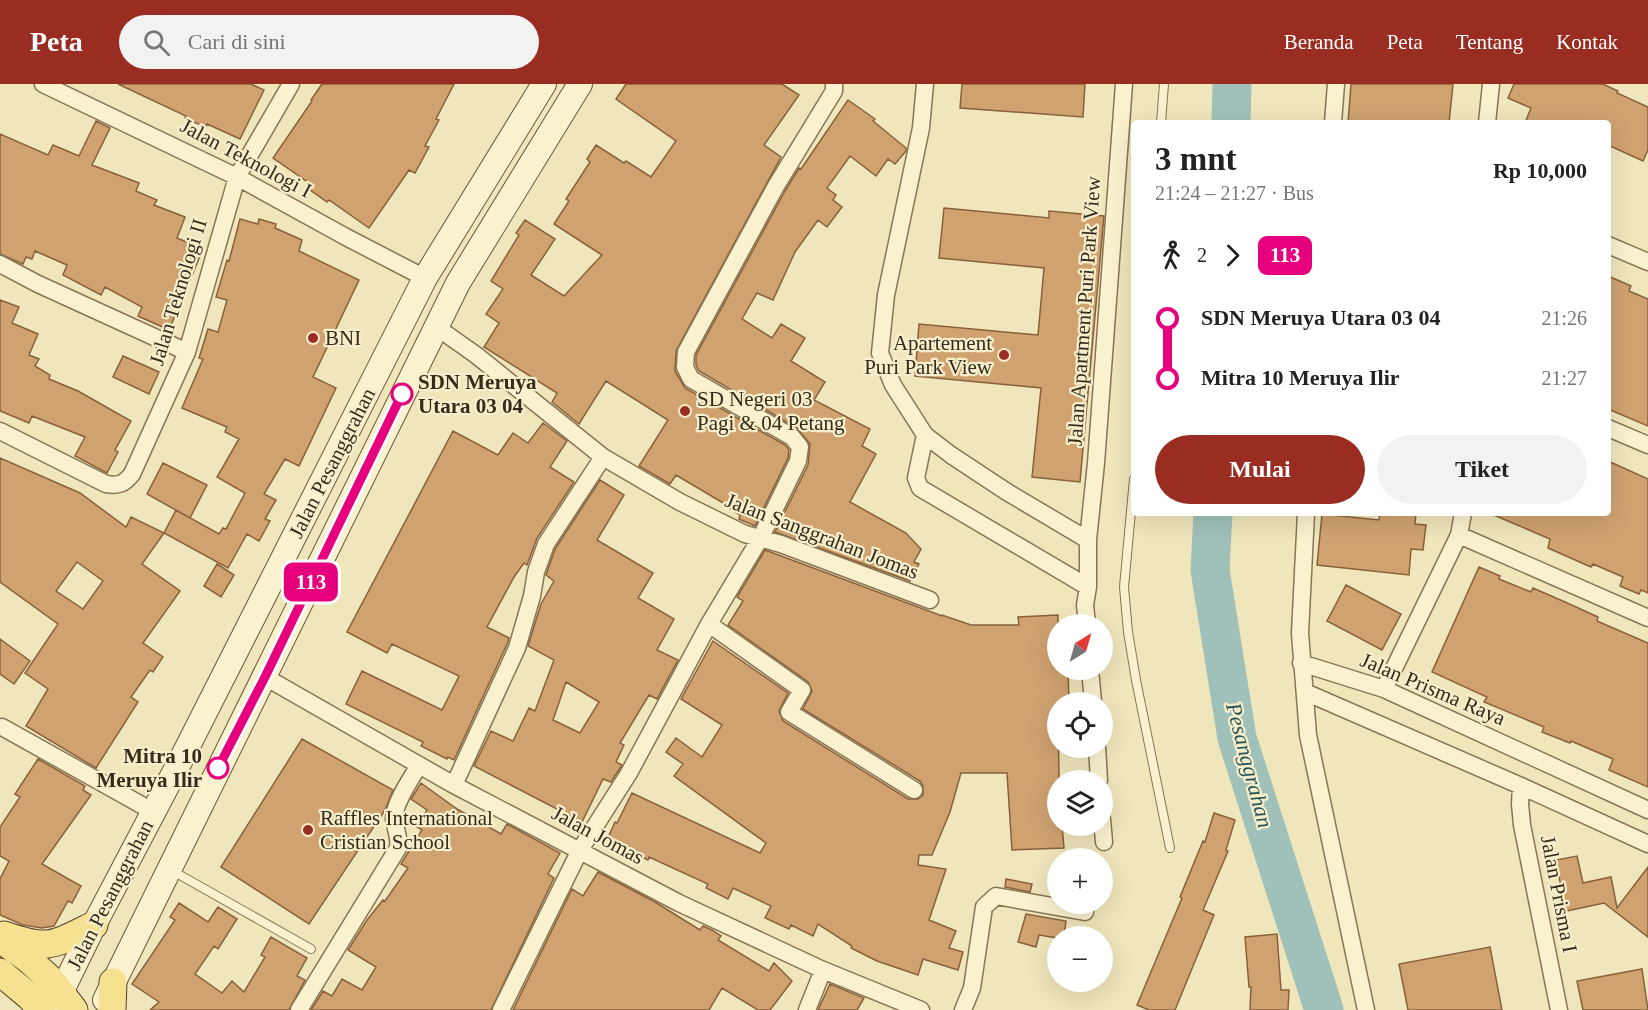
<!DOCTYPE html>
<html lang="id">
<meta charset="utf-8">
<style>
body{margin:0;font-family:Georgia,serif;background:#f2f2f2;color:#222;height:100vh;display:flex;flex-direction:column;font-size:22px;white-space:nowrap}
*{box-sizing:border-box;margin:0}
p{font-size:20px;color:#767676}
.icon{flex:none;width:33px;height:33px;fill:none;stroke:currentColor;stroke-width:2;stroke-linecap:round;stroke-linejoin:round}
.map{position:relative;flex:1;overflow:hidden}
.drawer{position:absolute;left:1131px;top:36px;width:480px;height:396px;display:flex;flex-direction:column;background:#fff;border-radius:6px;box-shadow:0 6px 24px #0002}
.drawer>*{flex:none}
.badge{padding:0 12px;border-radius:9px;font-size:21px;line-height:39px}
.needle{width:39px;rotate:37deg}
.fabs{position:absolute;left:1047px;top:530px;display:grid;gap:12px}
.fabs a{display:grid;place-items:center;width:66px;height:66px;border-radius:50%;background:#fff;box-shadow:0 6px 24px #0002;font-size:30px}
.map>.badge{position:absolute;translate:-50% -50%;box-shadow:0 0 0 3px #fff}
.legs{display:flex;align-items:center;gap:9px;height:66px;padding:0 24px;font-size:20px}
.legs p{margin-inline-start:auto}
.head{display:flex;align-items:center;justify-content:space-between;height:102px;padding:0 24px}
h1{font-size:33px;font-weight:600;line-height:45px}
.cta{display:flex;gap:12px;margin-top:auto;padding:12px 24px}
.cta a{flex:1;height:69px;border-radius:36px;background:#9a2d22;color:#fff;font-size:24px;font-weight:600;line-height:69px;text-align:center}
.cta a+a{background:#f2f2f2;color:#222}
ul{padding:0 24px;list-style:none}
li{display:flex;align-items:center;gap:21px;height:60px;font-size:22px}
li i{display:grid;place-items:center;width:9px;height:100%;margin:0 8px;background:currentColor}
li i::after{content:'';width:15px;height:15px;margin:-8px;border:4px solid;border-radius:50%;background:#fff}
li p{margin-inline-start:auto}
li:first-child i{background:linear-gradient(#0000 50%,currentColor 0)}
li:last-child i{background:linear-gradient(currentColor 50%,#0000 0)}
header{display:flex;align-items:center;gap:36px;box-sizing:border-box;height:84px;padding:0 30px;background:#9a2d22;color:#fff}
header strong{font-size:28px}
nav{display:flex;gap:33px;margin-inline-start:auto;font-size:21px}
.search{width:420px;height:54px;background:#f2f2f2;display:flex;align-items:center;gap:15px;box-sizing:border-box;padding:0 21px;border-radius:33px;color:#767676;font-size:22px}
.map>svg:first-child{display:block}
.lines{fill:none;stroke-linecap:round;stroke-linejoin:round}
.river{stroke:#a0c1ba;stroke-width:39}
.building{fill:#d0a270;stroke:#88613a;stroke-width:1.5;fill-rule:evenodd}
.lane-casing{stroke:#887555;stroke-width:10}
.street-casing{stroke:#887555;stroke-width:19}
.secondary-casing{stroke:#695638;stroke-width:26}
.primary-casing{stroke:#55422a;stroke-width:29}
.lane{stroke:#faf2cf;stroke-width:8}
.street{stroke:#faf2cf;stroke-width:16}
.secondary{stroke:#faf2cf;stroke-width:24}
.primary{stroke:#f6e191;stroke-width:27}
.line-1-casing{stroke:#fff;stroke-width:14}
.line-1{stroke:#e6007e;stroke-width:9}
.poi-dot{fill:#9a2d22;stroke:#f7efcc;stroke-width:2}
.stop-1-dot{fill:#fff;stroke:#e6007e;stroke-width:3}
.labels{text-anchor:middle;stroke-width:4.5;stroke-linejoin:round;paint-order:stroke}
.street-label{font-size:21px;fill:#362b1b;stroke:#f7efcc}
.poi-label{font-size:21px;fill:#362b1b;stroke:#f7efcc;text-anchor:start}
.stop-label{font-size:21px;font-weight:bold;fill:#362b1b;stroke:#f7efcc;text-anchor:start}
.water-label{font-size:22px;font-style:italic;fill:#295557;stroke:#f7efcc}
</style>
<header>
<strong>Peta</strong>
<div class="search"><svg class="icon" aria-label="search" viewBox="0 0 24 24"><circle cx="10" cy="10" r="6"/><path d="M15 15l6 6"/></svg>Cari di sini</div>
<nav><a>Beranda</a><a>Peta</a><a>Tentang</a><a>Kontak</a></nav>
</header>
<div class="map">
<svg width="1648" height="926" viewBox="0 0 1648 926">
<rect width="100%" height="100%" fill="#f0e6bc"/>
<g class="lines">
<!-- river -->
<path class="river" d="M1231 39 1232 0
M1213 429 1210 486 1237 654 1324 926"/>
</g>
<!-- building -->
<path class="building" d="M118 0H251L264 6 240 55 207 40 205 43 185 34 186 32Z
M322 0H454L436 35 439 36 425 62 429 63 415 89 409 86 369 144 329 116 327 118 306 103 309 99 273 74 312 17 311 16Z
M626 0H782L799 11 764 61 781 73 676 267 675 287 685 304 785 361 789 366 788 374 755 442 739 435 740 431 724 421 725 420 676 391 670 400 639 382 668 336 606 297 579 340 552 318 557 309 484 263 499 239 486 230 503 205 491 197 519 151 516 149 525 136 555 155 531 191 564 212 602 171 554 140 569 117 566 115 590 78 587 75 596 61 624 79 626 77 651 93 676 57 616 15Z
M962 0H1085L1083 33 960 24Z
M1351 0H1453L1449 39H1348Z
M1514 0H1603L1618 7 1617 9 1648 23V66L1643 77 1608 61V39H1525L1531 24 1508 14Z
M848 16 875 35 873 37 906 64V67L895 80 888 75 876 92 850 72 827 104 836 111 833 116 842 123 827 143 818 136 795 168 773 216 757 209 742 235 772 254 781 240 805 254 791 277 825 298 814 316 870 345 862 362 876 370 850 418 906 449 921 465 914 478 919 480 910 497 775 448 808 381 810 360 797 344 699 287 696 281V271L785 107 799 84 801 85Z
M96 37 110 44 92 81 139 99 136 107 157 116 154 121 185 133 177 154 203 165 169 246 138 232 142 223 105 203 101 211 63 191 67 181 35 167 32 175 26 173 23 180 0 170V50L48 71 53 61 79 72Z
M944 124 1049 134V127L1104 132 1080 398 1032 393 1041 304 915 292 919 240 1038 251 1044 184 939 174Z
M240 135 258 140 259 135 276 140 275 144 302 156 299 167 359 196 313 293 336 304 299 382 285 375 264 410 276 416 265 435 270 437 259 457 247 450 228 484 164 449 176 426 219 450 223 444 226 445 245 409 217 393 239 355 225 348 227 343 182 324 203 275 199 274 208 245 218 248 227 216 216 213 227 176 229 177Z
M1608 192 1631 202 1629 207 1648 215V342L1608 325Z
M0 216 19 223 12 239 38 250 29 271 39 275 35 282 50 291 49 295 78 307 131 337 115 366 118 368 107 389 75 372 85 353 32 332 29 339 0 327Z
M123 272 159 288 149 310 113 293Z
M543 339 567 357 550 383 574 398 537 454 527 481 524 479 514 493 487 543 509 554 507 560 454 676 448 673 447 675 421 662 423 658 346 620 362 587 442 626 459 592 392 560 387 569 347 548 453 347 498 371 513 349 528 359Z
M0 374 80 409 126 443 131 433 164 449 142 480 180 507 143 559 163 573 153 588 150 586 131 613 138 618 96 684 26 642 48 605 25 589 58 540 0 498ZM77 478 103 497 83 525 56 507Z
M1608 377 1648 395V509L1641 506 1639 510 1620 502 1623 493 1593 480 1591 483 1548 464 1550 455 1489 429H1608Z
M163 379 207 401 190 434 147 410Z
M600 396 624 411 597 456 653 489 638 514 674 535 657 566 678 576 657 615 649 611 620 659 624 661 616 678 622 681 611 698 603 695 582 738 474 682 491 647 513 657 529 624 535 627 554 576 528 562 541 520 554 497 546 491 555 465ZM566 598 599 618 580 649 553 636Z
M1380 429H1416L1415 440 1426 441 1423 466 1411 465 1409 491 1317 481 1322 430 1379 436Z
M765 466 942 532V531L971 541H1019L1018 533 1058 531V585H1068L1069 618H1058L1059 696H1058V741H1062L1064 764 1012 766 1007 689H961L950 728 932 771H919L918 781 946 785 929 836 956 847 949 864 963 868 958 886 923 875 918 891 877 877 851 864 852 862 818 840 813 852 791 841 789 845 765 834 771 822 733 804 728 815 706 804 708 800 649 773 648 776 607 756 615 738 617 739 632 709 760 769 766 759 674 692 683 680 666 668 676 654 702 673 722 641 681 615 713 557 788 609 779 627 783 637 908 715H918L923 711V702L920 697 803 625 812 607 808 598 728 541 743 517 737 513Z
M217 480 234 491 221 513 204 502Z
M1479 483 1500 492 1499 495 1531 508 1533 504 1565 518 1598 533 1597 537 1648 559V703L1609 686 1613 675 1571 657 1570 659 1542 648 1544 643 1484 618 1487 613 1432 588Z
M1346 501 1401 530 1382 566 1327 537Z
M0 555 30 577 14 600 0 590Z
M302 655 393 706 385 726 309 840 221 783Z
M38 675 85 702 83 706 91 711 42 780 81 802 72 819 68 817 54 842 42 844 23 841 0 831V795L9 777 0 772V743L20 713 15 710Z
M421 699 457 725 501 750 507 740 560 769 548 790 554 794 491 926H311L323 907 332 912 342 895 362 906 376 883 348 866 367 836 383 816 385 817 408 784 401 780 422 746 417 743 427 726 411 715Z
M1214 729 1235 736 1226 766 1228 767 1203 826 1214 831 1175 926H1149L1137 921 1182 814 1180 813 1203 757 1205 758Z
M1577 772 1583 799 1611 793 1617 824 1648 783V853L1604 819 1562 828 1558 804 1561 803 1556 776Z
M598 788 655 818 700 846 703 842 712 846 721 852 718 856 769 887 774 879 792 897 770 926H758L722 904 709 926H513L572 805 583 812Z
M1006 795 1032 800 1030 808 1005 803Z
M179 819 208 838 218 823 237 835 218 865 214 862 195 890 222 909 232 897 244 908 265 873 261 871 271 853 307 874 297 892 305 896 289 926H150L159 918 132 900 175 836 170 833Z
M1026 830 1066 837 1064 852H1058V854L1039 851 1036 863 1018 858Z
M1277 850 1281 906H1289L1288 926H1250L1251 903H1249L1245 853Z
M1490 863 1502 926H1408L1399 880Z
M1642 885 1648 926H1583L1577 897Z
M830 900 864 914 857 926H818Z"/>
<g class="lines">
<!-- lane casing -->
<g class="lane-casing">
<path id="lane" d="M1161 39 1164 0
M1134 395 1124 503 1128 548 1136 596 1170 764
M171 786 311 865"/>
</g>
<!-- street casing -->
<g class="street-casing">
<path id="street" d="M43 0 237 93 346 153 425 194
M925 0 921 44 886 211 880 269 893 301 925 351 951 371 1007 408 1088 456
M1333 39 1336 0
M1487 39 1491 0
M1608 161 1648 178
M0 180 38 200 187 268
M435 242 476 271 603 373 680 418 745 450 781 460 930 516
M1608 344 1648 361
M0 347 106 400C119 402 124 400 132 390L187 268 237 93 291 0
M925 351 916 394 920 404 1088 503
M1306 429 1300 549 1308 651 1366 926
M1459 451 1648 534
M709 540 802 606 789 628 914 706
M1087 540 1085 521 1088 503V456L1096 379 1124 0
M1301 579 1384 605 1648 726
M1090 585 1093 618
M265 593 454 701 679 819 823 886 921 926
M1384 605 1459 451 1463 429
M1305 608 1521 702 1648 760
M2 643 154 728
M1097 663 1099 696
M454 701 517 564 532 512 536 488 546 460 603 373
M1521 702 1520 720 1522 741 1559 926
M1102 735 1104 758
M299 926 398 764C400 751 395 746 394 735 394 719 411 695 419 681
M501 926 580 766 629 689 709 540 761 453 798 377 800 363 792 353 691 295 685 283 686 268 776 102 834 7V0
M807 926 823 886
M963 926 972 904 984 823 996 812 1085 828"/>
</g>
<!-- secondary casing -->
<g class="secondary-casing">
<path id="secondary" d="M105 916 458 199 580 0
M53 925 94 841 186 666 425 194 544 0"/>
</g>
<!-- primary casing -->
<g class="primary-casing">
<path id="primary" d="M4 851C49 867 53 861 94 841
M0 855 28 875 50 895 74 926
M0 888 30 913 42 926
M112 926 113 898"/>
</g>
<!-- lane -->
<use href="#lane" class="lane"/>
<!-- street -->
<use href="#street" class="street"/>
<!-- secondary -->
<use href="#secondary" class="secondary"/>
<!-- primary -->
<use href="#primary" class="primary"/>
</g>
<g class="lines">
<!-- line-1 casing -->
<g class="line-1-casing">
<path id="line-1" d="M218 684 265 593 402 310"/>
</g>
<!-- line-1 -->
<use href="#line-1" class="line-1"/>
</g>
<!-- markers -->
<g class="poi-dot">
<circle cx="313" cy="254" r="6"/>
<circle cx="1004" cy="271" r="6"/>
<circle cx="685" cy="327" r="6"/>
<circle cx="308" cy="746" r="6"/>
</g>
<g class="stop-1-dot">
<circle cx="402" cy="310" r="10"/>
<circle cx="218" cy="684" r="10"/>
</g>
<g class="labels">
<!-- street labels -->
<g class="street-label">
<text transform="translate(246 74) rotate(28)" y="7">Jalan Teknologi I</text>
<text transform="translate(178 208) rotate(-73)" y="7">Jalan Teknologi II</text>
<text transform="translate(1084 227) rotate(-86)" y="7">Jalan Apartment Puri Park View</text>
<text transform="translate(332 379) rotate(-63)" y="7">Jalan Pesanggrahan</text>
<text transform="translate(822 452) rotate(21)" y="7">Jalan Sanggrahan Jomas</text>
<text transform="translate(1433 605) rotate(23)" y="7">Jalan Prisma Raya</text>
<text transform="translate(598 751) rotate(28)" y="7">Jalan Jomas</text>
<text transform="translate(1559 810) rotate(79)" y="7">Jalan Prisma I</text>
<text transform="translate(110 811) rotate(-63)" y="7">Jalan Pesanggrahan</text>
</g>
<!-- poi labels -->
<g class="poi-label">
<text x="325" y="261">BNI</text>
<text x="992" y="266" text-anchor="end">Apartement<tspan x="992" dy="24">Puri Park View</tspan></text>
<text x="697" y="322">SD Negeri 03<tspan x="697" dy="24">Pagi &amp; 04 Petang</tspan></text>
<text x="320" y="741">Raffles International<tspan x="320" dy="24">Cristian School</tspan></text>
</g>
<!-- stop labels -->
<g class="stop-label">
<text x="418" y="305">SDN Meruya<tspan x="418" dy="24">Utara 03 04</tspan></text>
<text x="202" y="679" text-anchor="end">Mitra 10<tspan x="202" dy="24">Meruya Ilir</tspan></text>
</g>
<!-- water labels -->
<g class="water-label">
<text transform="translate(1250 681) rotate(75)" y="8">Pesanggrahan</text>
</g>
</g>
</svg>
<div class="fabs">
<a><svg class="needle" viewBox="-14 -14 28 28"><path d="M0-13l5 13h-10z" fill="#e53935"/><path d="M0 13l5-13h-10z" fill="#767676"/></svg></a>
<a><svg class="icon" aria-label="locate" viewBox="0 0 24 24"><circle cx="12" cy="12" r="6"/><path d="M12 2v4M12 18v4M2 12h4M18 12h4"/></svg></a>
<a><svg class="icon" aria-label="layers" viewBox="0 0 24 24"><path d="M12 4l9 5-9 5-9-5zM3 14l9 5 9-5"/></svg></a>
<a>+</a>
<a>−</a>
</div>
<b class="badge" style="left:311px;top:498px;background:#e6007e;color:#fff">113</b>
<section class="drawer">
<div class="head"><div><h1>3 mnt</h1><p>21:24 – 21:27 · Bus</p></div><b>Rp 10,000</b></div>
<div class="legs"><svg class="icon" aria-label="walk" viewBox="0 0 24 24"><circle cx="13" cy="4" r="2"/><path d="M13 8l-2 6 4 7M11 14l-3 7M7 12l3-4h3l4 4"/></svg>2<svg class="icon" aria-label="forward" viewBox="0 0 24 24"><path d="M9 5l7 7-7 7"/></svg><b class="badge" style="background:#e6007e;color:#fff">113</b></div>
<ul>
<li><i style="color:#e6007e"></i><b>SDN Meruya Utara 03 04</b><p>21:26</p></li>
<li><i style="color:#e6007e"></i><b>Mitra 10 Meruya Ilir</b><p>21:27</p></li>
</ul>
<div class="cta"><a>Mulai</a><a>Tiket</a></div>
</section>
</div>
